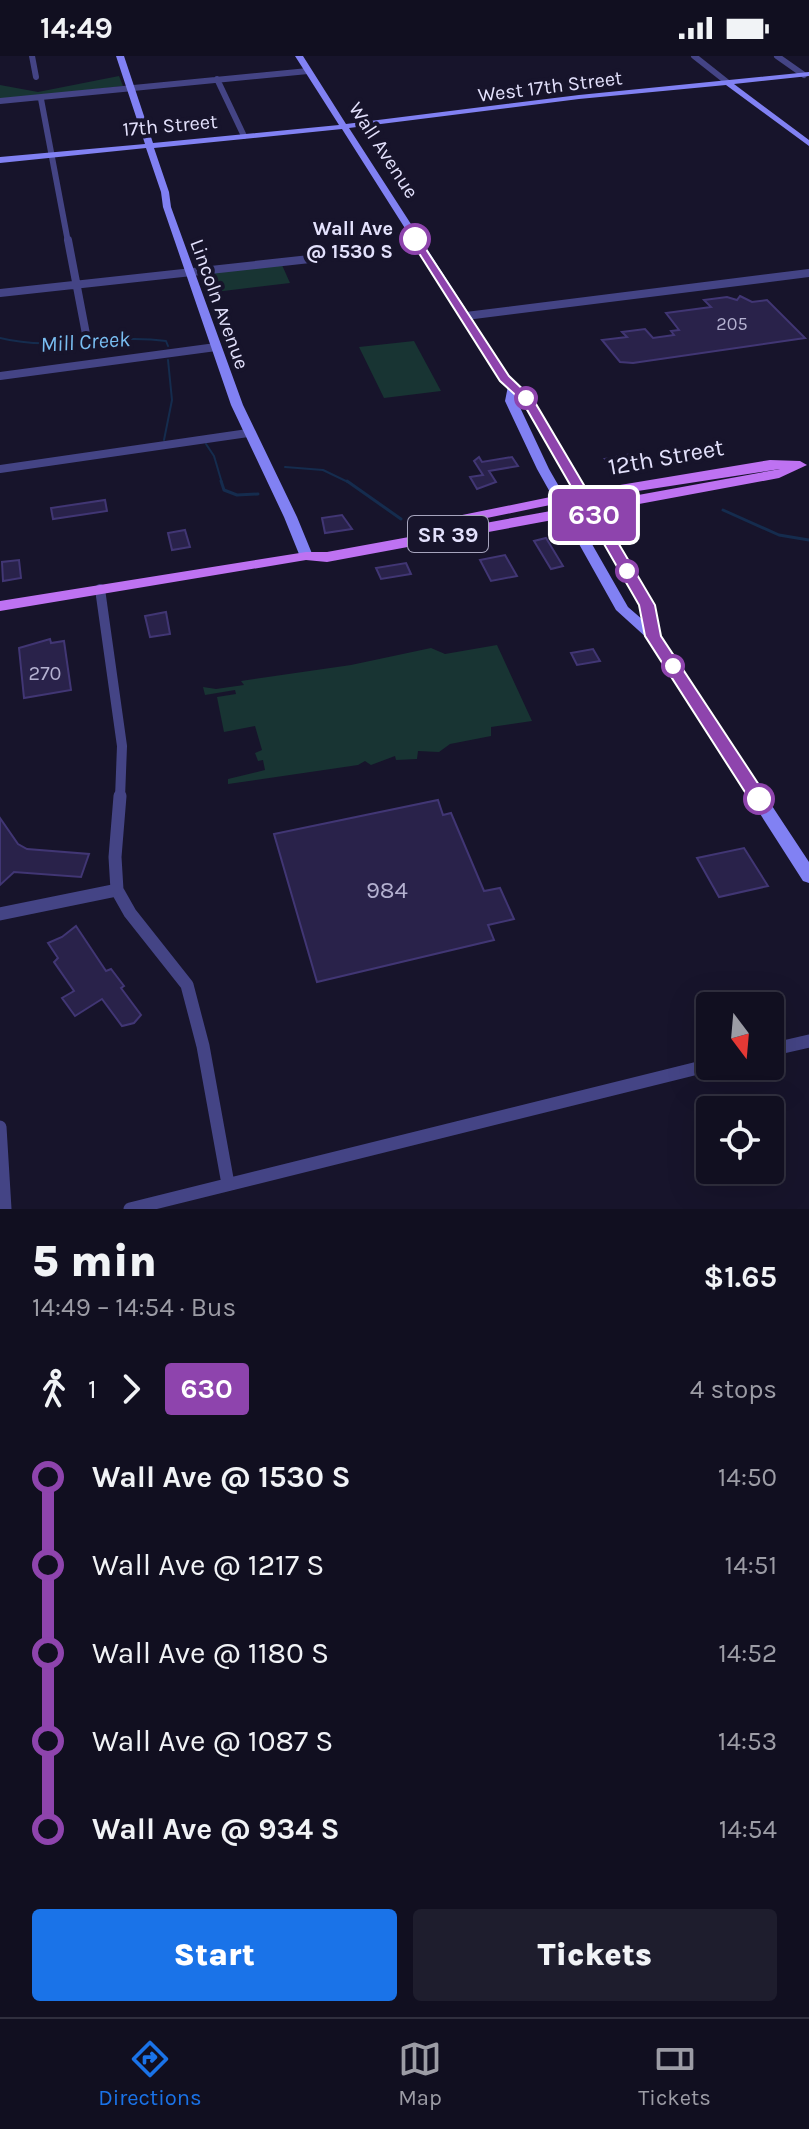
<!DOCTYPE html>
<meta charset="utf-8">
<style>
body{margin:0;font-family:Karla,sans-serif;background:#1e1d2d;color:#f1f3f6;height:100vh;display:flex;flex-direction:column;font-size:30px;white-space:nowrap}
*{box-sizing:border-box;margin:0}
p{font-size:26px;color:#9c9ca5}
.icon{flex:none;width:44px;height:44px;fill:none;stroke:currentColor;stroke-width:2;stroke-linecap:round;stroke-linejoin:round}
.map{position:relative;height:1153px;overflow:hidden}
.panel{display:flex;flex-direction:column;background:#110f20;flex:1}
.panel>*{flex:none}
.badge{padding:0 16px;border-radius:6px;font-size:28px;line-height:52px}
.needle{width:52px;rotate:164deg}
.controls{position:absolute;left:696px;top:936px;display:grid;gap:16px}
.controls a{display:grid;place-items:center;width:88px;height:88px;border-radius:8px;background:#110f20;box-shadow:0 8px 32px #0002,0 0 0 2px #302f3e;font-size:40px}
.map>.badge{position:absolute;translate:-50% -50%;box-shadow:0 0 0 4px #fff}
.legs{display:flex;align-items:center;gap:12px;height:88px;padding:0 32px;font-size:26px}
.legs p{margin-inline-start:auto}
.headline{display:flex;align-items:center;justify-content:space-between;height:136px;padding:0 32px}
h1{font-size:44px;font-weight:800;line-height:60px}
.button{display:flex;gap:16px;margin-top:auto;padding:16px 32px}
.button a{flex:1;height:92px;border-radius:8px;background:#1a73e8;color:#fff;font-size:32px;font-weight:800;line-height:92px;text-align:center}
.button a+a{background:#1e1d2d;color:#f1f3f6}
ul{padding:0 32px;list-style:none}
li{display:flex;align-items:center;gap:28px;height:88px;font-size:30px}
li i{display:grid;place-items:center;width:12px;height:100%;margin:0 10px;background:currentColor}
li i::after{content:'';width:20px;height:20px;margin:-10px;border:6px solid;border-radius:50%;background:#110f20}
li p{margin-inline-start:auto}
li:first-child i{background:linear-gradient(#0000 50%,currentColor 0)}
li:last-child i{background:linear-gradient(currentColor 50%,#0000 0)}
.status{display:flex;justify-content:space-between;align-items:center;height:56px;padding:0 40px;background:#110f20;direction:ltr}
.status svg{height:22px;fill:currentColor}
.tab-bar{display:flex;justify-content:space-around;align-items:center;height:112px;border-top:2px solid #302f3e;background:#110f20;font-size:22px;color:#9c9ca5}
.tab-bar a{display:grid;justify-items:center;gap:4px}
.tab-bar .on{color:#1a73e8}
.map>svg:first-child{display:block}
.green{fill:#183433}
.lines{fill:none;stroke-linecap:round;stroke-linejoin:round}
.stream-far1{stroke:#152c4e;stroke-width:2}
.stream{stroke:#152c4e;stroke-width:3}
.building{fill:#29224a;stroke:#413674;stroke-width:2}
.street-far3{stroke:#444485;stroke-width:6}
.street-far2{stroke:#444485;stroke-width:8}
.street-far1{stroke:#444485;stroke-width:10}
.street{stroke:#444485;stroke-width:13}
.secondary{fill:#8181f3;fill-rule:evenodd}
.primary{fill:#be72f2;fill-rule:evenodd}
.line-1{fill:#8e44ad;stroke:#fff;stroke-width:2}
.stop-1-dot{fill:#fff;stroke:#8e44ad;stroke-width:4}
.labels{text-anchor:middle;stroke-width:8;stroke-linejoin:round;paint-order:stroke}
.far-number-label{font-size:18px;fill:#b4b1d0}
.far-street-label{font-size:20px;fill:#e3e1fc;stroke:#17142b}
.far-stop-label{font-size:20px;font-weight:bold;fill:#e3e1fc;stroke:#17142b;text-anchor:end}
.number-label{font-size:20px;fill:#b4b1d0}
.far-water-label{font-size:22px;font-style:italic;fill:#79bef2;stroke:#17142b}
.shield{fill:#17142b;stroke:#a6a4bd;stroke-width:2}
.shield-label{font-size:22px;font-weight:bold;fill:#e3e1fc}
.street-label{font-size:24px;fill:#e3e1fc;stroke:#17142b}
.near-number-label{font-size:24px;fill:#b4b1d0}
</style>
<div class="status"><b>14:49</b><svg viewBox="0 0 49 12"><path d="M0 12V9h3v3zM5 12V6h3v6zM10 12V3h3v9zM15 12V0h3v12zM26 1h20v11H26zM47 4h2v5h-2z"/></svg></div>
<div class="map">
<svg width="809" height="1153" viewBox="0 0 809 1153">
<rect width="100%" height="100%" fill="#17142b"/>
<!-- green -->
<path class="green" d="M119 20 123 30 0 44V29L38 36Z
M282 209 290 227 215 236 208 217Z
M414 285 441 335 384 342 359 291Z
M497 589 532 665 491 671V680L450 688 439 696 418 695 417 703 396 704 395 700 371 709 365 705 358 709 228 728V723L265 714 263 704 258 705 255 697 262 694 255 670 224 676 217 641 236 638 235 634 205 639 203 631 216 633 244 629 241 625 351 609 431 592 445 598Z"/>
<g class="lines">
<!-- stream-far1 -->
<path class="stream-far1" d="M0 282C55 296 110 277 166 285L168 290
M164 384 172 344 168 304
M206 388 214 400 222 427
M285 411 323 414 350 427"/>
<!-- stream -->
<path class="stream" d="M221 425 224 434 237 439 258 438
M347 425 401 463
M723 454 779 479 809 484"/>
</g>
<!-- building -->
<path class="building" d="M740 240 752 246 767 244 805 282 633 307 620 306 602 284 627 281 622 276 645 273 653 282 674 279 671 275 679 274 666 257 711 251 704 244 727 241 737 244Z
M631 398 639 410 616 414 605 403Z
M479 401 482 406 512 401 518 410 489 415 496 426 477 433 470 421 483 419 474 405Z
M105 444 107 455 53 463 51 452Z
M342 459 352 473 325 477 322 462Z
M185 474 190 491 172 494 168 477Z
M546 482 563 510 551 513 534 485Z
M505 499 517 520 491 525 480 504Z
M19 504 21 522 3 525 2 506Z
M406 507 411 518 381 523 376 512Z
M166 556 170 578 150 581 145 560Z
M50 583 51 587 64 585 71 634 24 642 19 592Z
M593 593 600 605 577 609 571 597Z
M438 744 443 759 451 757 484 835 500 832 514 863 488 869 494 884 317 926 274 778Z
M0 762 18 788 27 793 89 798 81 821 14 816 0 829Z
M744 792 768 830 719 841 697 802Z
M76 870 106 915 111 913 124 930 121 932 141 959 134 967 122 970 102 943 75 960 62 942 74 935 54 906 58 902 48 887 62 881Z"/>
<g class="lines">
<!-- street-far3 -->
<path class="street-far3" d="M32 0 36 21
M694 0 727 26
M777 0 804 19
M217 23 244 80
M41 43 68 186
M0 45 308 15"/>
<!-- street-far2 -->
<path class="street-far2" d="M68 184 86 278
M0 237 319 202
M466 260 809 217
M0 320 216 291
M0 413 248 377"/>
<!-- street-far1 -->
<path class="street-far1" d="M100 533 122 690 120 742"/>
<!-- street -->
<path class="street" d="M120 740 115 801 117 834 130 857 187 929 203 990 228 1128
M0 858 117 834
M770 994 809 985
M0 1071 5 1153
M130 1153 710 1009"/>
<!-- secondary -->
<path class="secondary" d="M116 0H124L153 87 339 69 295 0H303L346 68 579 39 809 16V20L734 28 809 84V90L726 29 579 43 349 72 509 320 533 343 654 549 660 580 809 806V827L803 825 648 583 616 554 537 413 505 345 508 330 500 322 342 73 154 92 169 136 171 151 243 349 297 461 313 500 306 504 301 503 284 461 231 349 163 151 161 136 146 92 0 107V101L145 88ZM517 340 522 345 640 549 643 564 628 551 549 413 517 345Z"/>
<!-- primary -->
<path class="primary" d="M770 404 800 405 807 409 779 422 327 506 306 504 0 555V545L306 496H327L780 413 560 447 428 474 421 470 428 466 560 439Z"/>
</g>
<!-- line-1 -->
<path class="line-1" d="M411 181H418L509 320 533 343 655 549 661 580 765 738 767 743 765 747H752L645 580 639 549 522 345 500 325 410 183Z"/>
<!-- markers -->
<g class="stop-1-dot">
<circle cx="415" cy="183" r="14"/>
<circle cx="526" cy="342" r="10"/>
<circle cx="627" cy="515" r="10"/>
<circle cx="673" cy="610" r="10"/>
<circle cx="759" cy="743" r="14"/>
</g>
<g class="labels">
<!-- far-number labels -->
<g class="far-number-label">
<text x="732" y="274">205</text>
</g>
<!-- far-street labels -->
<g class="far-street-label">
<text transform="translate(550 30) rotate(-7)" y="7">West 17th Street</text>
<text transform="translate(170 69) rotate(-5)" y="7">17th Street</text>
<text transform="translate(384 94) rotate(57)" y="7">Wall Avenue</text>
<text transform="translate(220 248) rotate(70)" y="7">Lincoln Avenue</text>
</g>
<!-- far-stop labels -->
<g class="far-stop-label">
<text x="393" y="179">Wall Ave<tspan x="393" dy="23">@ 1530 S</tspan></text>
</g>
<!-- number labels -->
<g class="number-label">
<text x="45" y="624">270</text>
</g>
<!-- far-water labels -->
<g class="far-water-label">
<text transform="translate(85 285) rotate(-4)" y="8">Mill Creek</text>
</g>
<!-- shield labels -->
<rect class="shield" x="408" y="460" width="80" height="36" rx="6"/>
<g class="shield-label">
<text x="448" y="486">SR 39</text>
</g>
<!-- street labels -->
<g class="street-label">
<text transform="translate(666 401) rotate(-10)" y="8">12th Street</text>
</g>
<!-- near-number labels -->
<g class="near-number-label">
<text x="387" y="842">984</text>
</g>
</g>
</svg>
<div class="controls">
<a><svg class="needle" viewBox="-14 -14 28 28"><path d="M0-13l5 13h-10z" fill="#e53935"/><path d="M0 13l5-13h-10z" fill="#9c9ca5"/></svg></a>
<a><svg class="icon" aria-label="locate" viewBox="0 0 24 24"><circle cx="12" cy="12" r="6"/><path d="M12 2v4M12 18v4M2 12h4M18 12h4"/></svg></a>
</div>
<b class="badge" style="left:594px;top:459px;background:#8e44ad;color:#fff">630</b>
</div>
<section class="panel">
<div class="headline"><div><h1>5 min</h1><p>14:49 – 14:54 · Bus</p></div><b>$1.65</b></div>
<div class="legs"><svg class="icon" aria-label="walk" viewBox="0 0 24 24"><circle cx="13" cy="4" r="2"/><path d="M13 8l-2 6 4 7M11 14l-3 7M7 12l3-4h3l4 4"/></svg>1<svg class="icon" aria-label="forward" viewBox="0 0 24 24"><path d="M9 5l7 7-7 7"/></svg><b class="badge" style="background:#8e44ad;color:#fff">630</b><p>4 stops</p></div>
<ul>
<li><i style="color:#8e44ad"></i><b>Wall Ave @ 1530 S</b><p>14:50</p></li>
<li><i style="color:#8e44ad"></i><span>Wall Ave @ 1217 S</span><p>14:51</p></li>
<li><i style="color:#8e44ad"></i><span>Wall Ave @ 1180 S</span><p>14:52</p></li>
<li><i style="color:#8e44ad"></i><span>Wall Ave @ 1087 S</span><p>14:53</p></li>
<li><i style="color:#8e44ad"></i><b>Wall Ave @ 934 S</b><p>14:54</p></li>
</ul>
<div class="button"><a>Start</a><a>Tickets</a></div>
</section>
<nav class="tab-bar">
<a class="on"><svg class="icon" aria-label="directions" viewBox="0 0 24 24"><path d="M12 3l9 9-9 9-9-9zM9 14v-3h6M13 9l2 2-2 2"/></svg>Directions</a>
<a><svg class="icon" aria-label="map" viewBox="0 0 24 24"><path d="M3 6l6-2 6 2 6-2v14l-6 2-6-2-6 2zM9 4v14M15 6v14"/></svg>Map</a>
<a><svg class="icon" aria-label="tickets" viewBox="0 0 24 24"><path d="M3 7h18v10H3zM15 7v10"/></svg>Tickets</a>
</nav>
